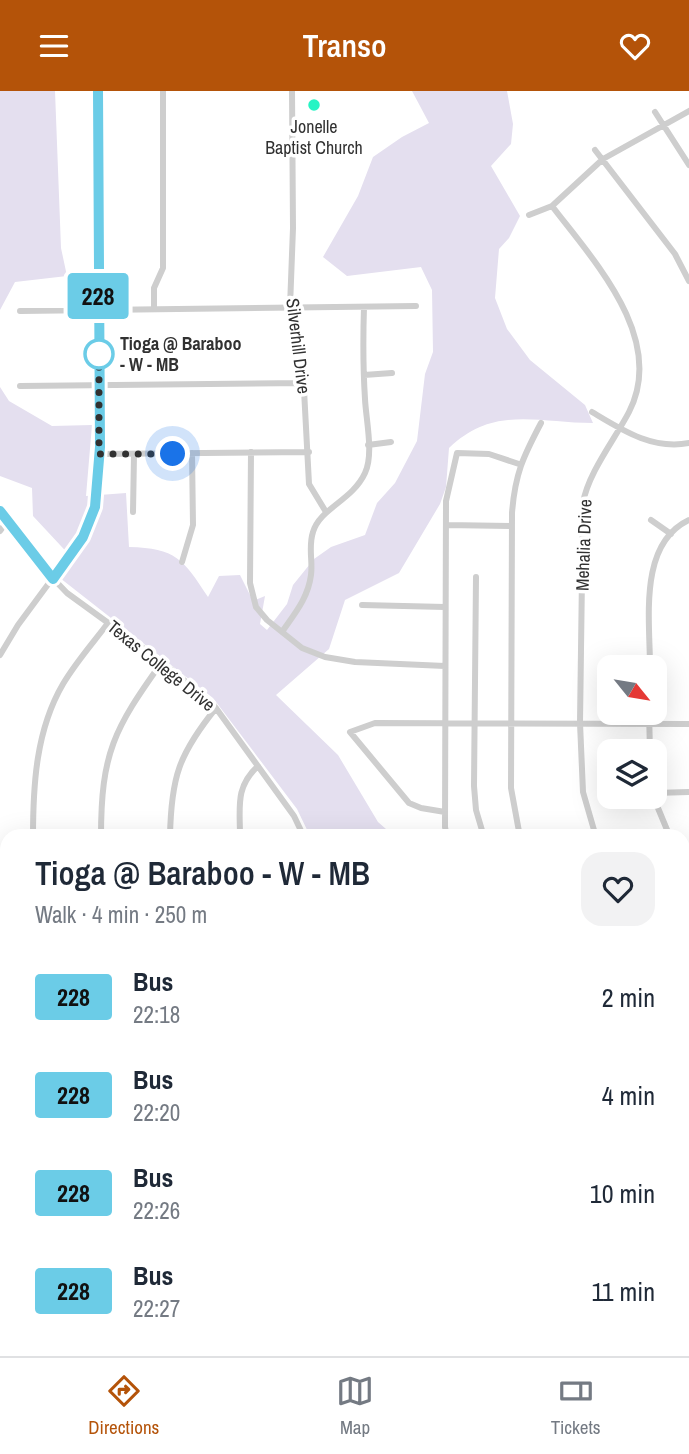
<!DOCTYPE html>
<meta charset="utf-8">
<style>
body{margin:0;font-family:"Archivo Narrow",sans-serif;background:#f2f2f3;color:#1f2937;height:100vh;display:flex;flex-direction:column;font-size:26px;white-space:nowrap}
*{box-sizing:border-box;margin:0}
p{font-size:23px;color:#747a83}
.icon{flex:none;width:38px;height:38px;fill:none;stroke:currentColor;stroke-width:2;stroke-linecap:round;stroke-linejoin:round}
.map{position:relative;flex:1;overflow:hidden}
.drawer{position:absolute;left:0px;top:738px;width:690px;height:527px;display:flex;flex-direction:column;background:#fff;border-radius:21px 21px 0 0;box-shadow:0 7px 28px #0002}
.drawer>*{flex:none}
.badge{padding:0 14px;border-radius:5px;font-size:24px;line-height:46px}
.needle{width:46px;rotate:120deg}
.buttons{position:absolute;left:597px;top:564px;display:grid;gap:14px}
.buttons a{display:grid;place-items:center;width:70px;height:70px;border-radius:14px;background:#fff;box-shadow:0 7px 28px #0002;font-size:35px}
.you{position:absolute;width:35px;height:35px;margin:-18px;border:5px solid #fff;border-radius:50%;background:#1a73e8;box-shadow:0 0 0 10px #1a73e833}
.map>.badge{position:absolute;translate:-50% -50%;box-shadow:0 0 0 4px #fff}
.round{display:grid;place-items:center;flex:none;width:74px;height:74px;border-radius:21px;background:#f2f2f3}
.overview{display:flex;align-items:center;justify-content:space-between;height:119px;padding:0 35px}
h1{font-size:33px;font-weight:600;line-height:52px}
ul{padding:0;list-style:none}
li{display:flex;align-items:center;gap:21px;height:98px;padding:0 35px}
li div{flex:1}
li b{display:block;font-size:26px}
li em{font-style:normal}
li .badge{min-width:77px;font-weight:700;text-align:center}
header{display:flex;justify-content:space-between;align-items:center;height:91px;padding:0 35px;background:#b45309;color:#fff;font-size:32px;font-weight:600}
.menu{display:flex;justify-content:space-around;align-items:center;height:98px;border-top:2px solid #e0e1e3;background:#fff;font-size:19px;color:#747a83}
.menu a{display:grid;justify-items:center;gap:4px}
.menu .active{color:#b45309}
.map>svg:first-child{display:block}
.green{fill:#e4dfef}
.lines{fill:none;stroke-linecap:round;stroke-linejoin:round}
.river{stroke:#f0d2ca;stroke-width:9}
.minor{stroke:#cecece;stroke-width:6}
.rail-casing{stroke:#868686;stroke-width:4.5}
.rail{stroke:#fff;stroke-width:2;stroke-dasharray:5;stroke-linecap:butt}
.line-casing{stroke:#fff;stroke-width:16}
.line{stroke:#6bcce7;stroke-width:10}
.walk{stroke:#313131;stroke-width:7;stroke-dasharray:0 12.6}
.poi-dot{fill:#27f4c4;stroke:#fff;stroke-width:2.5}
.stop-dot{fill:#fff;stroke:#6bcce7;stroke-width:3.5}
.labels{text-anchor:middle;stroke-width:7;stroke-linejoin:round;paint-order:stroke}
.poi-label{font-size:18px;fill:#313131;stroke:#fff}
.stop-label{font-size:18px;font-weight:bold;fill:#313131;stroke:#fff;text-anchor:start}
.street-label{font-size:18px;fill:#313131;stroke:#fff}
</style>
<header><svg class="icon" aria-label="menu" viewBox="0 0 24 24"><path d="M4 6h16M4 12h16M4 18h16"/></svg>Transo<svg class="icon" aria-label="heart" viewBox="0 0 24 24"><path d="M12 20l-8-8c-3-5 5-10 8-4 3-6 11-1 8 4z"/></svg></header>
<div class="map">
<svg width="689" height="1265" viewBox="0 0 689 1265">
<rect width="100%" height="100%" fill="#fff"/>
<!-- green -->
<path class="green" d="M0 0H55L61 157 67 185 15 191 0 219Z
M412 0H507L513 33 511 53 491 75 520 125 509 147 499 158 495 207 507 238 530 269 585 314 593 332C537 332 494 314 449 357L446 396 440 413 399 482 345 509 329 558 276 604 338 664 378 731 394 745H310L297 718 213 607 60 487 74 469 33 425 32 397 0 385V296L9 310 52 335 92 334 86 405 126 402 129 456C176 457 183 468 208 506L219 485 240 484 253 510 265 505 260 533 267 539 287 513 293 494 314 468 331 456 365 444 377 412 395 392 417 350 425 283 433 261 432 199 421 176 347 185 323 166 358 105 373 66 402 46 429 32Z
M7 850V1258H682L683 1091 689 1093V1265H0V852Z"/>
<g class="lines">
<!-- river -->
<path class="river" d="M0 1122H7
M682 1154H689
M306 1258 313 1265
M552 1265 555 1258"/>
<!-- minor -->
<path class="minor" d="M292 0 293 137 290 216 293 237 302 261 309 393 326 421
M655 21 689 74
M595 59 675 163 689 190
M552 115C593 169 667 247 629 321 615 348 588 382 583 412L580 632 583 701 596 746
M529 124 552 115 603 68 689 20
M154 218V197L163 177V0
M20 220 416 215
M364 284 392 282
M20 295 304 292
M592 321C622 339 652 359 689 352
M368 354 391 351
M251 361 250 492 256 516 267 529 302 557 325 566 355 571 445 575
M99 363 309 361
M0 420 45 479 67 502 162 571 213 613 294 725 304 746
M133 421 134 364
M651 429 671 443
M446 434 511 435
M0 440 8 429
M182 471 193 434 192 362
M476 486 474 695 476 719 484 746
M362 514 445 516
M282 541C295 522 308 507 311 484 313 470 308 456 313 441 320 417 352 410 365 382 374 363 366 329 365 308 363 277 363 247 364 216
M0 564 18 534 83 446 95 416 100 356 98 0
M650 576C650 529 638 453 689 429
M649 621 650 660
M654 702 689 701
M653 705 670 746
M445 721 421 717 409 712 350 641 375 632 689 633
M33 746C33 694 36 639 63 593 76 571 93 552 108 532
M101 746C101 662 114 638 162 571
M170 746C171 686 179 663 216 617
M240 746C240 716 235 696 258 675
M447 746 445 736 446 410 457 362 489 363 519 373
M520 746 511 697 512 422C515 383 523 366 541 332
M682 774 689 773
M0 815 7 816
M682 892 689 907
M682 913 689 910"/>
<!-- rail casing -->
<g class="rail-casing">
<path id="rail" d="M0 968 7 970
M682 1101 689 1103"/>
</g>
<!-- rail -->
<use href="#rail" class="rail"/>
</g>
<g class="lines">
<!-- line casing -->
<g class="line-casing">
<path id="line" d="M0 420 53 488 83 446 95 416 100 356 98 0"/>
</g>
<!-- line -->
<use href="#line" class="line"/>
<!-- walk -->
<path class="walk" d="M99 263V257V363H173"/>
</g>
<!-- markers -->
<circle class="poi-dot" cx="314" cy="14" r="7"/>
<circle class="stop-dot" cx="99" cy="263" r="14"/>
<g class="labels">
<!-- poi labels -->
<g class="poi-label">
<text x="314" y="42">Jonelle<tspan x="314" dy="21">Baptist Church</tspan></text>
</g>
<!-- stop labels -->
<g class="stop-label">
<text x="120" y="259">Tioga @ Baraboo<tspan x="120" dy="21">- W - MB</tspan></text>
</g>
<!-- street labels -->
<g class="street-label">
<text transform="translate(298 255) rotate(83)" y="6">Silverhill Drive</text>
<text transform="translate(584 454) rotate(-88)" y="6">Mehalia Drive</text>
<text transform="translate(161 575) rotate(39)" y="6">Texas College Drive</text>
</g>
</g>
</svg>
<div class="buttons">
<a><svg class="needle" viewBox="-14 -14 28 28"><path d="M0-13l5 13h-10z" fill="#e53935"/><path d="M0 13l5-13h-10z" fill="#747a83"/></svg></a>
<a><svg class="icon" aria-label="layers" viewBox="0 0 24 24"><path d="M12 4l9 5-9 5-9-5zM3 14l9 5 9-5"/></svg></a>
</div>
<div class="you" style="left:173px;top:363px"></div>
<b class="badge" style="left:98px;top:205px;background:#6bcce7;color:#111">228</b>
<section class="drawer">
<div class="overview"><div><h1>Tioga @ Baraboo - W - MB</h1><p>Walk · 4 min · 250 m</p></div><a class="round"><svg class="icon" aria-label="heart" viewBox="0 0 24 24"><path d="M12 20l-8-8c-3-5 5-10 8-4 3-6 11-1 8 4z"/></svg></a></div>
<ul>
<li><span class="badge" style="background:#6bcce7;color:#111">228</span><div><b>Bus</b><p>22:18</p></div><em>2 min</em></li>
<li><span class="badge" style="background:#6bcce7;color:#111">228</span><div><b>Bus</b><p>22:20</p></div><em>4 min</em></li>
<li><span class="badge" style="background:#6bcce7;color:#111">228</span><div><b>Bus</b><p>22:26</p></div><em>10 min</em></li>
<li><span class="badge" style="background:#6bcce7;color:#111">228</span><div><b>Bus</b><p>22:27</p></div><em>11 min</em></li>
</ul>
</section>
</div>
<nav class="menu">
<a class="active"><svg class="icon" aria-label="directions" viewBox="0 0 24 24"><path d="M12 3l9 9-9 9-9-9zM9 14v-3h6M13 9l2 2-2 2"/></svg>Directions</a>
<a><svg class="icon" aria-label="map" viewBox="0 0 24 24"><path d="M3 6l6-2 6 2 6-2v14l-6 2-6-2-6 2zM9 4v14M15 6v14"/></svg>Map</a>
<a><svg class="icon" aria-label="tickets" viewBox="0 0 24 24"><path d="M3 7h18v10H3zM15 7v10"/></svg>Tickets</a>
</nav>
